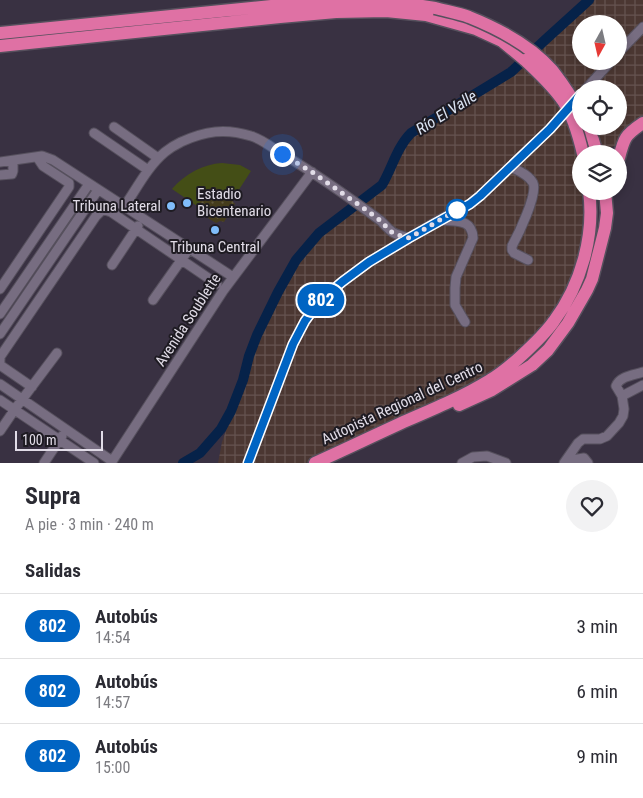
<!DOCTYPE html>
<html lang="es">
<meta charset="utf-8">
<style>
body{margin:0;font-family:"Roboto Condensed",sans-serif;background:#f2f2f3;color:#2b2b33;height:100vh;display:flex;flex-direction:column;font-size:19px;white-space:nowrap}
*{box-sizing:border-box;margin:0}
p{font-size:16px;color:#7c7c81}
.icon{flex:none;width:28px;height:28px;fill:none;stroke:currentColor;stroke-width:2;stroke-linecap:round;stroke-linejoin:round}
.map{position:relative;height:463px;overflow:hidden}
.sheet{display:flex;flex-direction:column;background:#fff;flex:1}
.sheet>*{flex:none}
.badge{padding:0 10px;border-radius:16px;font-size:18px;line-height:32px}
.needle{width:32px;rotate:188deg}
.controls{position:absolute;left:572px;top:15px;display:grid;gap:10px}
.controls a{display:grid;place-items:center;width:55px;height:55px;border-radius:50%;background:#fff;box-shadow:0 2px 8px #0003;font-size:25px}
.scale{position:absolute;left:15px;bottom:12px;width:88px;box-sizing:border-box;padding-left:5px;border:2px solid #e1dce7;border-top:0;font-size:14px;line-height:18px;white-space:nowrap;color:#e1dce7;-webkit-text-stroke:4px #1e1b22;paint-order:stroke}
.you{position:absolute;width:25px;height:25px;margin:-12px;border:4px solid #fff;border-radius:50%;background:#1a73e8;box-shadow:0 0 0 8px #1a73e833}
.map>.badge{position:absolute;translate:-50% -50%;box-shadow:0 0 0 2px #fff}
h2{padding:0 25px;font-size:19px;line-height:45px}
.round{display:grid;place-items:center;flex:none;width:52px;height:52px;border-radius:26px;background:#f2f2f3}
.headline{display:flex;align-items:center;justify-content:space-between;height:85px;padding:0 25px}
h1{font-size:24px;font-weight:700;line-height:38px}
ul{padding:0;list-style:none}
li{display:flex;align-items:center;gap:15px;height:65px;padding:0 25px;border-top:1px solid #e1e1e2}
li div{flex:1}
li b{display:block;font-size:19px}
li em{font-style:normal}
li .badge{min-width:55px;font-weight:700;text-align:center}
.map>svg:first-child{display:block}
.industrial{fill:url(#industrial-grid);fill-rule:evenodd}
.sand{fill:url(#sand-dots)}
.park{fill:#444e16}
.lines{fill:none;stroke-linecap:round;stroke-linejoin:round}
.river{stroke:#062249;stroke-width:10}
.minor-casing{stroke:#56505d;stroke-width:11}
.highway-casing{stroke:#56505d;stroke-width:15}
.minor{stroke:#776d81;stroke-width:9}
.highway{stroke:#df71a4;stroke-width:12}
.highway-bridge-casing{stroke:#56505d;stroke-width:15;stroke-linecap:butt}
.highway-bridge{stroke:#df71a4;stroke-width:12}
.line-casing{stroke:#fff;stroke-width:11}
.line{stroke:#0064c3;stroke-width:8}
.walk{stroke:#e1dce7;stroke-width:5;stroke-dasharray:0 9}
.poi-dot{fill:#80bdfa;stroke:#1e1b22;stroke-width:2}
.stop-dot{fill:#fff;stroke:#0064c3;stroke-width:2.5}
.labels{text-anchor:middle;stroke-width:4;stroke-linejoin:round;paint-order:stroke}
.poi-label{font-size:15px;fill:#e1dce7;stroke:#1e1b22;text-anchor:start}
.street-label{font-size:15px;fill:#e1dce7;stroke:#1e1b22}
.water-label{font-size:16px;font-style:italic;fill:#dce5f4;stroke:#1e1b22}
</style>
<div class="map">
<svg width="643" height="463" viewBox="0 0 643 463">
<defs>
<pattern id="industrial-grid" width="8" height="8" patternUnits="userSpaceOnUse" patternTransform="scale(1.25)"><rect width="8" height="8" fill="#4b3732"/><path d="M0 4h8M4 0v8" fill="none" stroke="#655350"/></pattern>
<pattern id="sand-dots" width="8" height="8" patternUnits="userSpaceOnUse" patternTransform="scale(1.25)"><rect width="8" height="8" fill="#453c1c"/><path d="M2 2h.1M6 6h.1" fill="none" stroke="#60583d" stroke-width="1.8" stroke-linecap="round"/></pattern>
</defs>
<rect width="100%" height="100%" fill="#393142"/>
<!-- industrial -->
<path class="industrial" d="M595 0H643V125L617 145 596 154H581V160L574 163 580 181 582 196 583 214 582 238 577 261 571 282 550 322 499 372 411 416 306 463H218L222 442 238 397 251 347 261 323 283 279 300 255 315 240 367 197 382 183 397 147 401 142 410 135 442 117 510 73ZM581 24H619V61H581ZM581 89H619V126H581Z"/>
<!-- sand -->
<path class="sand" d="M215 187 233 199V202L235 204 224 222 220 221 216 223 198 212 199 209 197 206 209 188Z"/>
<!-- park -->
<path class="park" d="M222 163 240 165 251 171 233 199 215 187 210 188 197 206 172 189C185 174 203 164 222 163Z"/>
<g class="lines">
<!-- river -->
<path class="river" d="M183 463 200 453 221 429 231 411 243 380 249 356 257 335 278 292 296 260 319 233 382 185C392 168 397 147 411 133L511 72 545 40 589 0"/>
<!-- minor casing -->
<g class="minor-casing">
<path id="minor" d="M619 52 643 27
M586 89 611 61
M114 127 158 158
M94 133 148 170
M0 162 42 156 53 160 233 277
M511 167C519 171 529 175 533 183 538 194 518 235 512 246V250L514 253 528 260
M0 175 12 174 13 171V161
M124 207C137 188 148 166 165 152 170 148 175 145 181 142 205 131 225 128 251 136 262 139 274 149 284 155 318 175 350 198 381 221 392 233 393 234 409 238
M439 220C456 222 472 218 473 238L456 277 455 288V305L465 322
M112 265 138 226
M0 289 69 187V183L43 166 37 157
M153 300 189 249
M0 314 89 184
M0 334 98 190
M0 360V357L96 216 101 211 105 210 111 212 217 284
M0 362V365L32 387
M0 384 112 461
M622 396 643 385
M0 400 94 463
M0 431 15 409 57 353
M566 461 584 458 588 463
M44 463 62 436
M111 463 223 291 312 172
M248 463 293 344 305 321 319 302 342 282 369 262 439 220 470 204 480 196 550 129 581 94
M462 463 473 457 487 456 506 463
M564 463 578 443 583 439H600L607 436 619 423 623 416 624 409 622 396 616 386C620 376 634 375 643 372"/>
</g>
<!-- highway casing -->
<g class="highway-casing">
<path id="highway" d="M0 33 281 5 336 1 385 0 435 8
M0 46 280 17 336 12 386 11 426 15 476 29 502 41 525 60
M586 126 593 140 597 154
M619 158C624 138 625 135 643 123
M459 405 492 390 532 365 548 350 568 323 587 290 592 279 605 228 607 213 605 191
M315 463C346 449 377 434 408 420 436 408 464 396 490 380 501 374 511 365 520 357 532 346 545 334 554 321 581 285 595 235 589 191"/>
</g>
<!-- minor -->
<use href="#minor" class="minor"/>
<!-- highway -->
<use href="#highway" class="highway"/>
<!-- highway-bridge casing -->
<g class="highway-bridge-casing">
<path id="highway-bridge" d="M435 8C446 11 458 13 469 17 499 29 530 45 552 70 563 84 573 99 581 115
M525 60C539 73 553 86 563 101 573 115 579 137 583 154"/>
</g>
<!-- highway-bridge -->
<use href="#highway-bridge" class="highway-bridge"/>
</g>
<g class="lines">
<!-- line casing -->
<g class="line-casing">
<path id="line" d="M248 463 293 344 305 321 319 302 342 282 369 262 409 238 470 204 480 196 550 129 581 94"/>
</g>
<!-- line -->
<use href="#line" class="line"/>
<!-- walk -->
<path class="walk" d="M282 154 312 172 362 207 381 221 390 231 395 234 409 238 457 210"/>
</g>
<!-- markers -->
<g class="poi-dot">
<circle cx="187" cy="203" r="5"/>
<circle cx="171" cy="206" r="5"/>
<circle cx="215" cy="230" r="5"/>
</g>
<circle class="stop-dot" cx="457" cy="210" r="10"/>
<g class="labels">
<!-- poi labels -->
<g class="poi-label">
<text x="197" y="199">Estadio<tspan x="197" dy="17">Bicentenario</tspan></text>
<text x="161" y="211" text-anchor="end">Tribuna Lateral</text>
<text x="215" y="252" text-anchor="middle">Tribuna Central</text>
</g>
<!-- street labels -->
<g class="street-label">
<text transform="translate(188 320) rotate(-57)" y="5">Avenida Soublette</text>
<text transform="translate(402 403) rotate(-25)" y="5">Autopista Regional del Centro</text>
</g>
<!-- water labels -->
<g class="water-label">
<text transform="translate(446 112) rotate(-32)" y="6">Río El Valle</text>
</g>
</g>
</svg>
<div class="controls">
<a><svg class="needle" viewBox="-14 -14 28 28"><path d="M0-13l5 13h-10z" fill="#e53935"/><path d="M0 13l5-13h-10z" fill="#7c7c81"/></svg></a>
<a><svg class="icon" aria-label="locate" viewBox="0 0 24 24"><circle cx="12" cy="12" r="6"/><path d="M12 2v4M12 18v4M2 12h4M18 12h4"/></svg></a>
<a><svg class="icon" aria-label="layers" viewBox="0 0 24 24"><path d="M12 4l9 5-9 5-9-5zM3 14l9 5 9-5"/></svg></a>
</div>
<div class="scale">100 m</div>
<div class="you" style="left:282px;top:154px"></div>
<b class="badge" style="left:321px;top:300px;background:#0064c3;color:#fff">802</b>
</div>
<section class="sheet">
<div class="headline"><div><h1>Supra</h1><p>A pie · 3 min · 240 m</p></div><a class="round"><svg class="icon" aria-label="heart" viewBox="0 0 24 24"><path d="M12 20l-8-8c-3-5 5-10 8-4 3-6 11-1 8 4z"/></svg></a></div>
<h2>Salidas</h2>
<ul>
<li><span class="badge" style="background:#0064c3;color:#fff">802</span><div><b>Autobús</b><p>14:54</p></div><em>3 min</em></li>
<li><span class="badge" style="background:#0064c3;color:#fff">802</span><div><b>Autobús</b><p>14:57</p></div><em>6 min</em></li>
<li><span class="badge" style="background:#0064c3;color:#fff">802</span><div><b>Autobús</b><p>15:00</p></div><em>9 min</em></li>
</ul>
</section>
